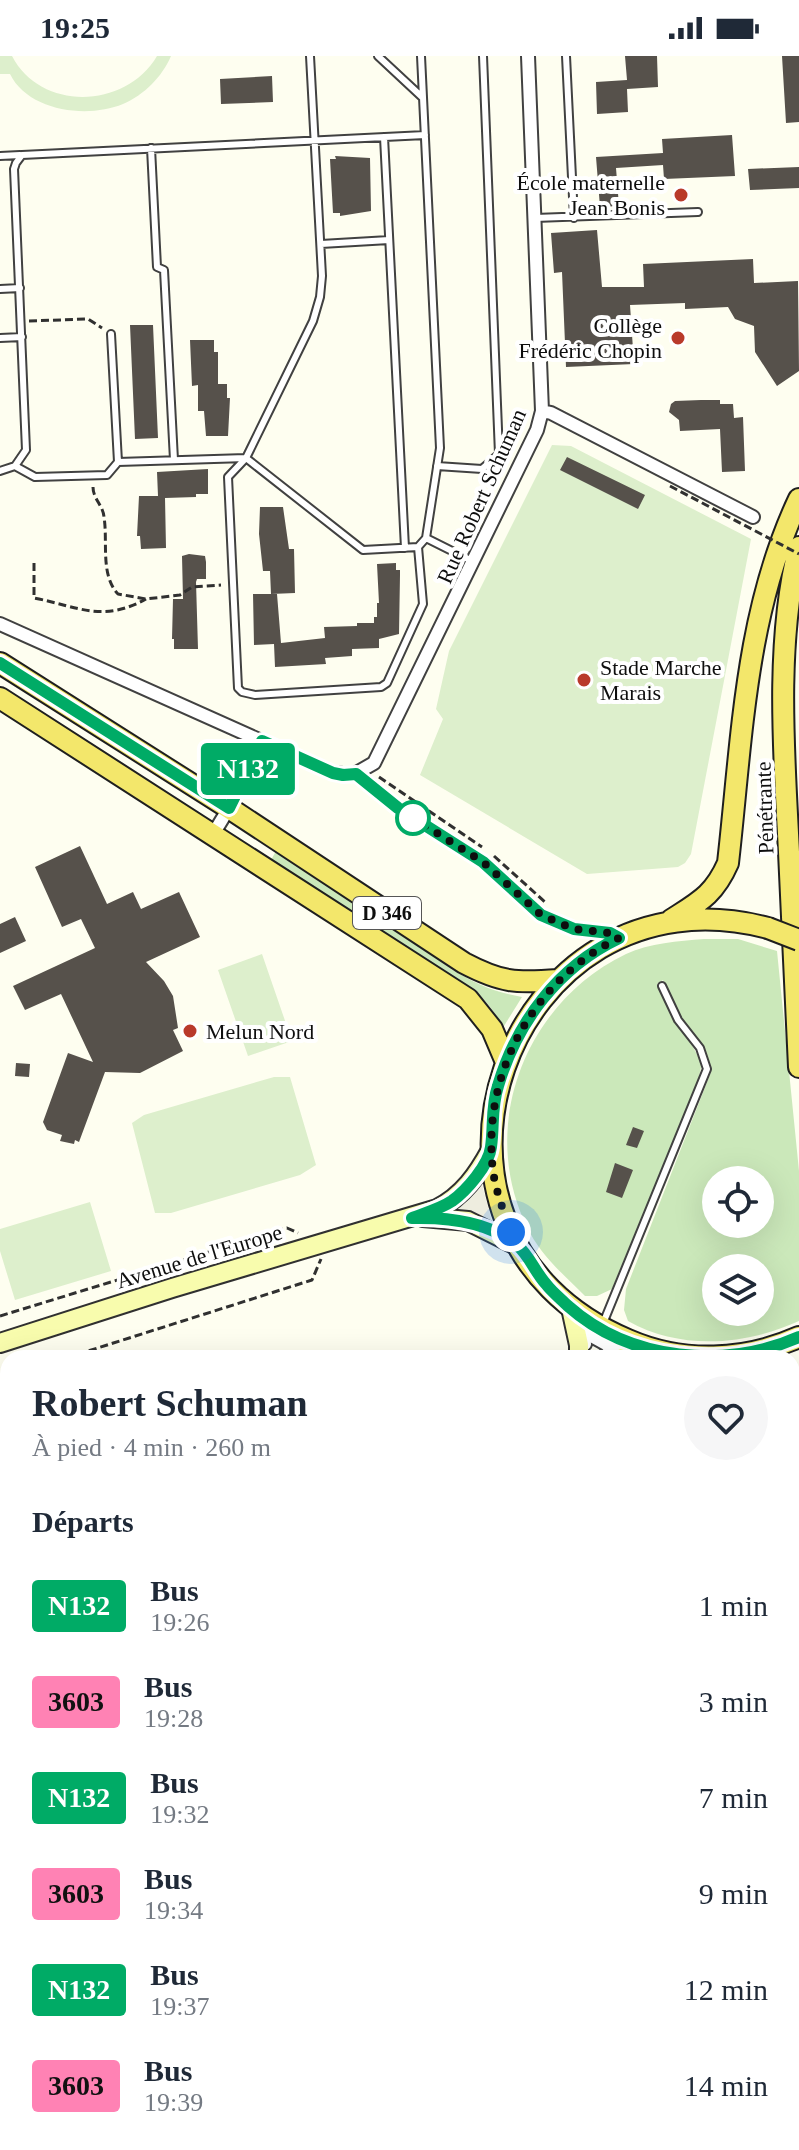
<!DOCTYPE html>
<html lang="fr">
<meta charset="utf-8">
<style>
body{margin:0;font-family:Georgia,serif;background:#f6f6f7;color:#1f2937;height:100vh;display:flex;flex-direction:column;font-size:30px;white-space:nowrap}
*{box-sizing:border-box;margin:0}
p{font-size:26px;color:#747a83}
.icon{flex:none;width:44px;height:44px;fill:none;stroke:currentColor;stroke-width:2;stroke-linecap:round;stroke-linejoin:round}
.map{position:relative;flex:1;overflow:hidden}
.details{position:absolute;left:0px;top:1294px;width:800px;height:800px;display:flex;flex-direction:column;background:#fff;border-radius:24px 24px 0 0;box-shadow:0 8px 32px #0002}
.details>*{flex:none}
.badge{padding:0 16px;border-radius:6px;font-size:28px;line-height:52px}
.controls{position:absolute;left:702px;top:1110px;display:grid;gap:16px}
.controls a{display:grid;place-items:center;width:72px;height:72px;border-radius:50%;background:#fff;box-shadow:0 8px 32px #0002;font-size:40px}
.you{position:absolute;width:40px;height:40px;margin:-20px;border:6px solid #fff;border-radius:50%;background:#1a73e8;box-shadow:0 0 0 12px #1a73e833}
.map>.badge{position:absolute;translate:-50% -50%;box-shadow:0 0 0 4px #fff}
h2{padding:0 32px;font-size:30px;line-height:72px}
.round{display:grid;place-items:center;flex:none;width:84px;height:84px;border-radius:42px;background:#f6f6f7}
.overview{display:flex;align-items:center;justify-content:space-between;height:136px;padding:0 32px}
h1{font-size:38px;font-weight:700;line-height:60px}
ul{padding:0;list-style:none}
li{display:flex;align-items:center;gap:24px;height:96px;padding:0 32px}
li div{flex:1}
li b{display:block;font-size:30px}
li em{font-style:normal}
li .badge{min-width:88px;font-weight:700;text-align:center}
.status{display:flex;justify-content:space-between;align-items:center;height:56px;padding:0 40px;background:#fff;direction:ltr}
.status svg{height:22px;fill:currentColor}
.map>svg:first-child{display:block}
.green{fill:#cbe8ba;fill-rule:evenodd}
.pitch{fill:#ddefcc}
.plaza{fill:#eeeddf}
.building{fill:#56514b}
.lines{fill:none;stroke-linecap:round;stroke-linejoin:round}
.lane-casing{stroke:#414141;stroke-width:10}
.street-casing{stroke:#414141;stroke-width:16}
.secondary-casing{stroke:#303030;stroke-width:22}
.primary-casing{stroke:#1f1f1f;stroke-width:24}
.path{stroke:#303030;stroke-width:3;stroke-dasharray:8 4;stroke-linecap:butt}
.lane{stroke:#fff;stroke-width:6}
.street{stroke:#fff;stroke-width:12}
.secondary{stroke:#f8fcad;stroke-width:18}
.primary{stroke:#f3e76b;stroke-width:20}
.primary-bridge-casing{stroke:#1f1f1f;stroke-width:24;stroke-linecap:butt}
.path-bridge{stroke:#303030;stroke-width:3;stroke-dasharray:8 4;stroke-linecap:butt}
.primary-bridge{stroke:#f3e76b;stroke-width:20}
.line-casing{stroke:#fff;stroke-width:18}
.line{stroke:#00ab66;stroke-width:12}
.walk{stroke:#0e0e0e;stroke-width:8;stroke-dasharray:0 14.4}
.poi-dot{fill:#b93a2b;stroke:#fff;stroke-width:3}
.stop-dot{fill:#fff;stroke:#00ab66;stroke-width:4}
.labels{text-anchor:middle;stroke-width:8;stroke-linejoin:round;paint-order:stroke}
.shield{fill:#fff;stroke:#565656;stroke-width:2}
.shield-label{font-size:20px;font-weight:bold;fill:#0e0e0e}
.poi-label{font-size:22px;fill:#0e0e0e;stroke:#fff;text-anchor:end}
.street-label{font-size:22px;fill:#0e0e0e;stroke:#fff}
</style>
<div class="status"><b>19:25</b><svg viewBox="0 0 49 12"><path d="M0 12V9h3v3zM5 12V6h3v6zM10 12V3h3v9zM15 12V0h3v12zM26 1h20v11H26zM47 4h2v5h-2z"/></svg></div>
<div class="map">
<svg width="799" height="2094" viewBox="0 0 799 2094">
<rect width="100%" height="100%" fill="#fefef0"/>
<!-- green -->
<path class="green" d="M276 795 453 910 451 913C477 928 493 936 522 941L504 970H501C491 944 470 932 448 917L445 920 270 806Z
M704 883H738L777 895 799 1115V1265C746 1289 681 1295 628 1265L624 1254 626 1233 711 1016 705 993 675 953 663 924 657 928 702 1007 699 1021 612 1233 597 1240H585C564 1219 540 1199 527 1171 477 1069 526 946 626 898 650 887 678 885 704 883ZM716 1124H760V1168H716ZM716 1212H760V1256H716Z"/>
<!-- pitch -->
<path class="pitch" d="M0 0H12C41 56 126 53 157 0H171C162 21 144 39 123 48 87 63 28 55 10 18H0Z
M552 389 571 390 751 483 691 798 685 807 678 811 587 818 420 719 443 663 436 653 449 595Z
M262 898 292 985 248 1000 218 914Z
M274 1021H290L316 1109 300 1119 171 1157H155L132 1067 144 1059Z
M90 1146 111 1215 15 1244 0 1195V1173Z"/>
<!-- plaza -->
<path class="plaza" d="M481 1125 492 1166 476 1160 446 1155Z"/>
<!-- building -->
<path class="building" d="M625 0H657L658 31 627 33 628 56 597 58 596 26 627 24Z
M782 0H799V66L786 67Z
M272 20 273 46 221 48 220 23Z
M732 79 735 120 664 123 663 109 616 112 619 150 600 151 596 101 663 97 662 83Z
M335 100 370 102 371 155 340 160V157H333L330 103H336Z
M799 111V132L750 134 748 113Z
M597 174 602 231H644L643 208 753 203 754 227 798 225 799 315 777 330 755 296 754 270 735 263 728 251 685 253V247L630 249 634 308 566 311 562 216 554 217 551 177Z
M130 269H153L158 382 135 383Z
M190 284H214V296H218V328H227V342H230L228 380H206L204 355H198V329L192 330Z
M701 344H720V348H733L734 362 743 361 745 415 722 416 720 373 680 375 679 364 669 356 671 348 675 345Z
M567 401 645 439 638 453 560 414Z
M208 413V438H196V441L165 442 166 492 141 493 140 480H137L139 440H158L157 416Z
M260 451H283L289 493H294L295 537 271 538 270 515H263L259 478Z
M189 498 205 500 206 506V523H197L196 526 198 593H174V583H172L173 543H183L182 500Z
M396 507V514H400V519L399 578 379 583V592L352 593V600L325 602 326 608 275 611 274 588 254 589 253 538H277L281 587 325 582 324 571 357 570V567H374V561H377V547H379L377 508Z
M80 790 107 848 133 836 141 853 179 836 200 881 146 906 164 925 173 940 178 972 173 974 183 995 140 1017 105 1016 79 1086 75 1084 74 1088 60 1085 62 1079 47 1074 43 1066 68 997 93 1006 61 938 25 954 13 930 95 892 81 863 62 871 35 811Z
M15 861 26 885 0 897V868Z
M16 1007 30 1008 29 1021 15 1020Z
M633 1071 644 1075 637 1092 626 1089Z
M615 1107 633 1114 622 1142 606 1136Z"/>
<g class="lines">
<!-- lane casing -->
<g class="lane-casing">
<path id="lane" d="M310 0 322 220 320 241 313 265 246 402 228 421 238 632 242 636 255 639 381 631 387 627 423 548 418 491
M378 0 422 41
M421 0 440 392 426 482 474 506
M566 0 574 162
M384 81 405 492
M151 92 157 211 164 214 174 404
M0 100 20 99
M535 162 698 156
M321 188 389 184
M0 233 20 232
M111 278 118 406 246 402 363 494 418 491 426 482
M0 282 22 281
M15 410 35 421 107 419 118 406
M437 410 482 413 499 398 483 0
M0 415 15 410 26 394 14 113 16 107 22 99 425 79
M356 718 398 752 483 806 541 859 574 873 610 877 616 880
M604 1265 707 1013 700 992 678 964 662 930
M792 1677 799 1676
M792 1807 799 1802
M8 1921 5 1855 8 1853
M0 2042 8 2041
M689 2086 700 2094
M782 2086 783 2094"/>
</g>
<!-- street casing -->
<g class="street-casing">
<path id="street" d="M542 355 551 357 753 461
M0 568 333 717 353 719 374 707 537 374 542 355 528 0
M212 780 229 752 262 685
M585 1288 583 1279 586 1277 615 1293 601 1302
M0 1448 8 1444
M0 1705 8 1703
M792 1811 799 1818
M337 2086 348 2094
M122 2094 128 2086"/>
</g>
<!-- secondary casing -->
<g class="secondary-casing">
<path id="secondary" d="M423 1161 468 1165 518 1190
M571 1252 579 1289V1302
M0 1287 172 1232 437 1153C463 1140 478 1118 491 1094
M622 1302 646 1292
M533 2086 534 2094"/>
</g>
<!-- primary casing -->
<g class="primary-casing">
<path id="primary" d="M799 491C775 585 784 700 789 796 793 868 795 939 799 1011
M0 607 229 752 464 907C502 927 516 927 558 924
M0 642 468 943 492 973 506 1006
M671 864C699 846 714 839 728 807 742 684 745 557 799 443
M768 872C506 803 374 1177 628 1284 683 1308 745 1305 799 1281
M792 1367 799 1387"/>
</g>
<!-- path -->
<path class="path" d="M29 265 88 263 102 272
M93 431C93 443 103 449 104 461 108 486 100 519 118 538L146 543 180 539 192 531 221 529
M34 507V542C80 551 102 567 146 543
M379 721 482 791
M494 800 545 846
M0 1260 287 1172 298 1177
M66 1302 312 1224 321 1203
M308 1302C322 1296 332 1297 347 1302
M0 1339 8 1329
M0 1413 5 1433
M0 1958 8 1964
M169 2086 180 2094
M446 2086 447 2094"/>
<!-- lane -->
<use href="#lane" class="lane"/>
<!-- street -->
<use href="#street" class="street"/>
<!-- secondary -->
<use href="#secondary" class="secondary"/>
<!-- primary -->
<use href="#primary" class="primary"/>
<!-- primary-bridge casing -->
<g class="primary-bridge-casing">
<path id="primary-bridge" d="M768 872 799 884"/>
</g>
<!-- path-bridge -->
<path class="path-bridge" d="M670 430 799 498"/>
<!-- primary-bridge -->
<use href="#primary-bridge" class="primary-bridge"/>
</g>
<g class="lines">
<!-- line casing -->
<g class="line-casing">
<path id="line" d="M0 607 229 752 262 685 333 717 343 719 356 718 398 752 483 806 541 859 574 873 610 877 619 882C558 911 517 966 498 1030 491 1051 494 1070 491 1091 489 1109 466 1135 452 1145 440 1153 425 1157 412 1162 448 1161 488 1165 517 1189 529 1199 535 1216 546 1228 552 1236 561 1243 568 1250 630 1305 725 1314 799 1281"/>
</g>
<!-- line -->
<use href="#line" class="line"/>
<!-- walk -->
<path class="walk" d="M413 762 483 806 541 859 574 873 610 877 619 882C536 922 485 1013 492 1104 493 1129 503 1153 511 1176"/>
</g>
<!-- markers -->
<g class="poi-dot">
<circle cx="681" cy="139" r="8"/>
<circle cx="678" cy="282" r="8"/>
<circle cx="584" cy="624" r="8"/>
<circle cx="190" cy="975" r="8"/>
</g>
<circle class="stop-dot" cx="413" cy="762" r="16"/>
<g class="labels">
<!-- shield labels -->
<rect class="shield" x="353" y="841" width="68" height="32" rx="6"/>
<g class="shield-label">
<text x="387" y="864">D 346</text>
</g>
<!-- poi labels -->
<g class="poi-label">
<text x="665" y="134">École maternelle<tspan x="665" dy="25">Jean Bonis</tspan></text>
<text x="662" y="277">Collège<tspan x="662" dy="25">Frédéric Chopin</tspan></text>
<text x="600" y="619" text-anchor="start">Stade Marche<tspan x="600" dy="25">Marais</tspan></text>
<text x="206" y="983" text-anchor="start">Melun Nord</text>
</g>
<!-- street labels -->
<g class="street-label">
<text transform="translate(481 440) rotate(-66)" y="8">Rue Robert Schuman</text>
<text transform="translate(764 752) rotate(-92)" y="8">Pénétrante</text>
<text transform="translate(199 1200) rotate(-17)" y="8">Avenue de l'Europe</text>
</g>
</g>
</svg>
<div class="controls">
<a><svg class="icon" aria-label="locate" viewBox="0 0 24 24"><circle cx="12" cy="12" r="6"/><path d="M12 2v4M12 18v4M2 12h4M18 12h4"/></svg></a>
<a><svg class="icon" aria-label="layers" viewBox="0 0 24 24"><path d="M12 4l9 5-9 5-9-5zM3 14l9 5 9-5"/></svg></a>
</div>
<div class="you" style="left:511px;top:1176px"></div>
<b class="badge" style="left:248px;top:713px;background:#00ab66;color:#fff">N132</b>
<section class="details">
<div class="overview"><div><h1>Robert Schuman</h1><p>À pied · 4 min · 260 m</p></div><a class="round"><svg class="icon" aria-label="heart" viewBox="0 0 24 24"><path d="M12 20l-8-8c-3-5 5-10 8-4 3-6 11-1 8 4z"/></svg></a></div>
<h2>Départs</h2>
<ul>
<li><span class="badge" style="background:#00ab66;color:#fff">N132</span><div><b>Bus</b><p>19:26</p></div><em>1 min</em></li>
<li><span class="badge" style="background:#ff82b4;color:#111">3603</span><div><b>Bus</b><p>19:28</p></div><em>3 min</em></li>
<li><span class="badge" style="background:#00ab66;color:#fff">N132</span><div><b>Bus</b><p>19:32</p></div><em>7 min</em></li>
<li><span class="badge" style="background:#ff82b4;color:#111">3603</span><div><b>Bus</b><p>19:34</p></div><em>9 min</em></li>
<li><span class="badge" style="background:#00ab66;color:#fff">N132</span><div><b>Bus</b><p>19:37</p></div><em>12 min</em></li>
<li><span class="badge" style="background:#ff82b4;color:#111">3603</span><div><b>Bus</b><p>19:39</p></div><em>14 min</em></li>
</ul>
</section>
</div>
